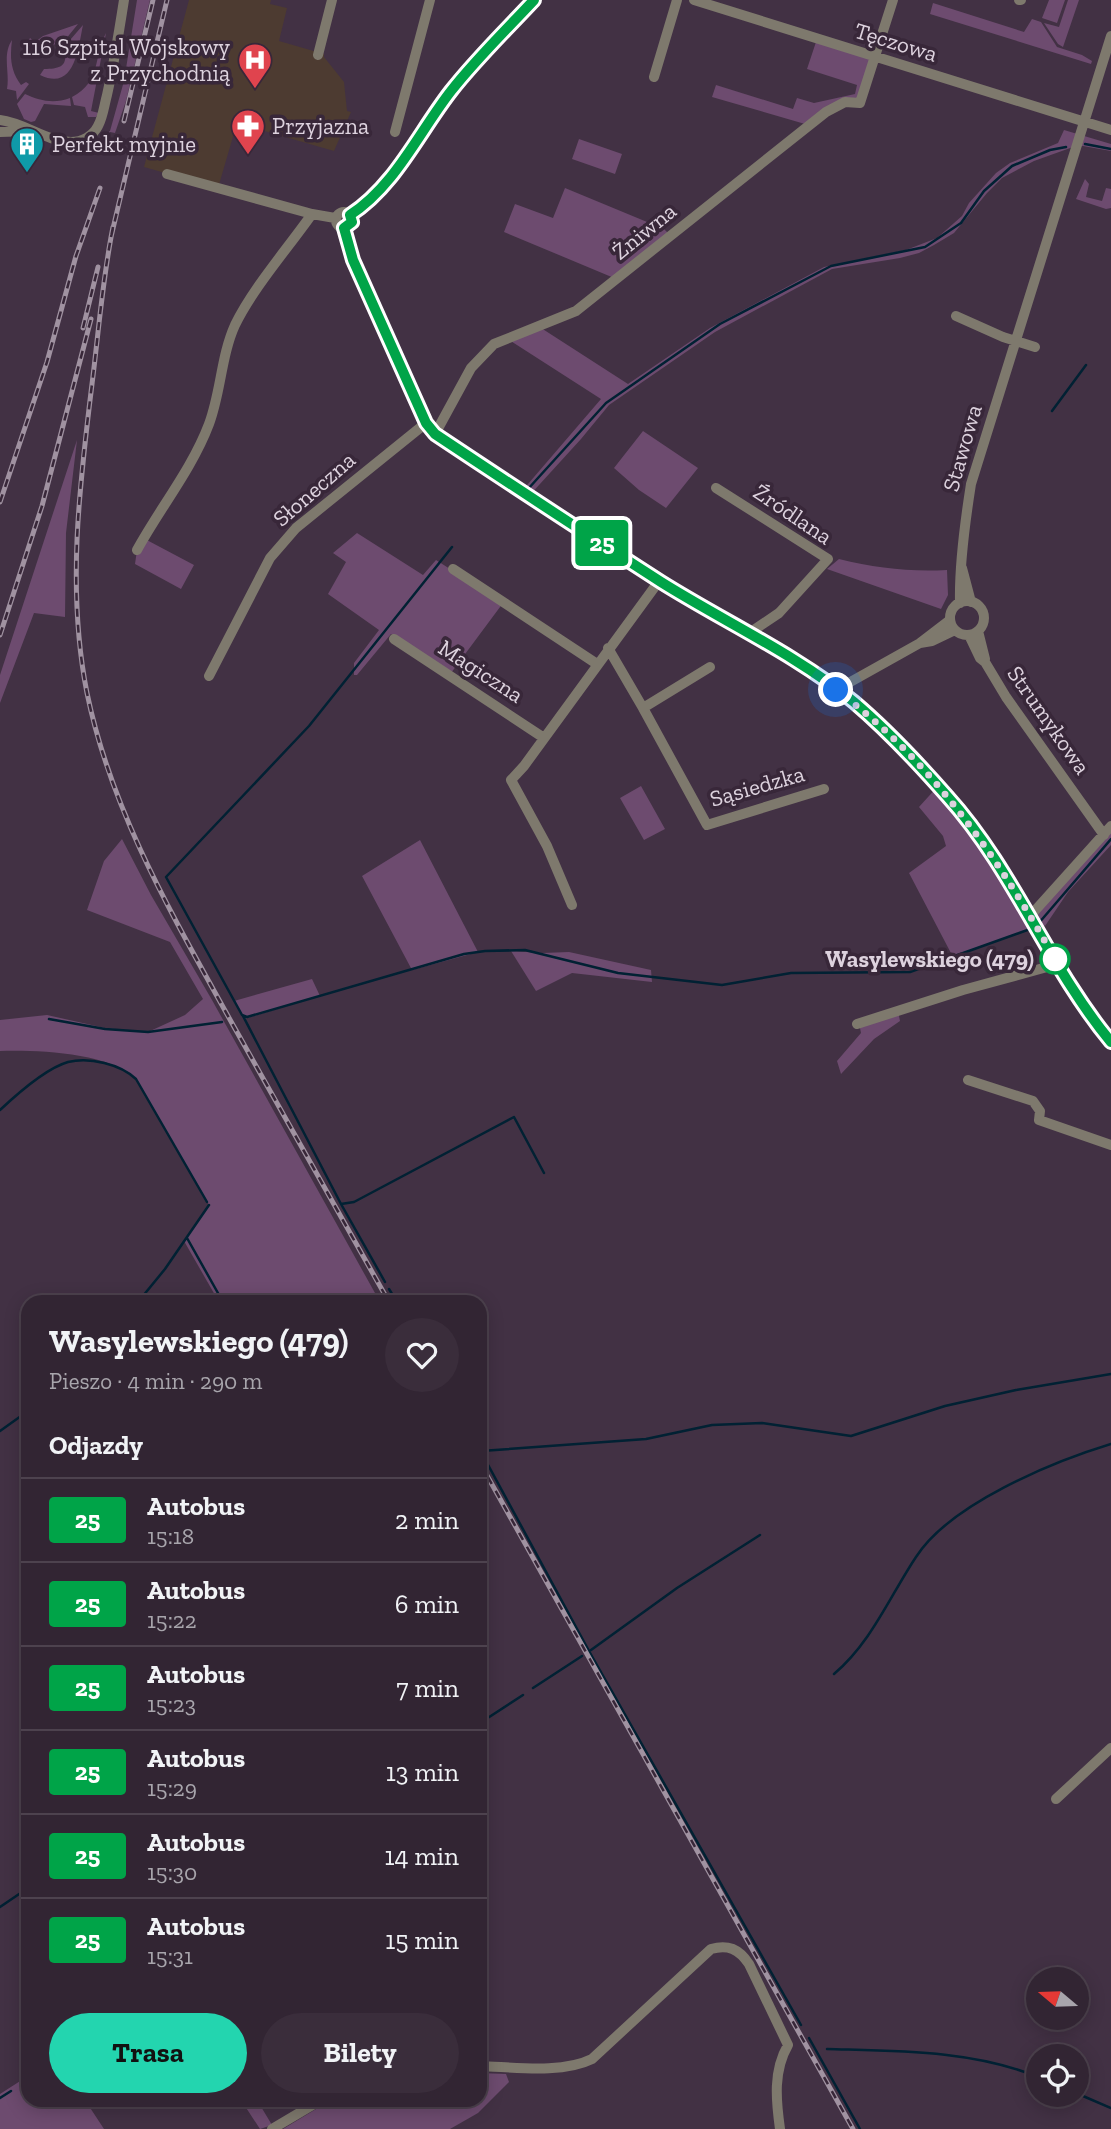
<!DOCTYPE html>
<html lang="pl">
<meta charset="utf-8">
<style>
body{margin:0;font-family:"Zilla Slab",serif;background:#3a2d3b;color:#f1f3f6;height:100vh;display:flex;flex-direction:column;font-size:26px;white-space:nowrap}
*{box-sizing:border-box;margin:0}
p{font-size:23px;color:#a8a5ac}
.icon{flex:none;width:38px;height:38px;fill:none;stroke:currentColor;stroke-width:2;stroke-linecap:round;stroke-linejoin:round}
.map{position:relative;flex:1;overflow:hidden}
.details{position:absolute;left:21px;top:1295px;width:466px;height:812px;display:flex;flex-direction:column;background:#322533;border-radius:21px;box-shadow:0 4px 18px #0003,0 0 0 2px #4d424e}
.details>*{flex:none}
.badge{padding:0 14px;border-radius:5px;font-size:24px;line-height:46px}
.needle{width:46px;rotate:289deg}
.buttons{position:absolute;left:1026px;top:1967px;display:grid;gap:14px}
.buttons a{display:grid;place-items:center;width:63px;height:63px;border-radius:50%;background:#322533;box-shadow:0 4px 18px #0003,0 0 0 2px #4d424e;font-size:35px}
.you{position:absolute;width:35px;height:35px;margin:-18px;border:5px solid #fff;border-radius:50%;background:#1a73e8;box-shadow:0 0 0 10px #1a73e833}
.map>.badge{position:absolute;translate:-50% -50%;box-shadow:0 0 0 4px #fff}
h2{padding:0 28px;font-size:26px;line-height:63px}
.round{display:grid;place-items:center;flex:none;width:74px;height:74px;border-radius:37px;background:#3a2d3b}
.summary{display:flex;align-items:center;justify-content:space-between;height:119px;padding:0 28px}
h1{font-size:33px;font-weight:700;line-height:52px}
.action{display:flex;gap:14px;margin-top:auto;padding:14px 28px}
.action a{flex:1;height:80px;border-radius:42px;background:#23d5af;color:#111;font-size:28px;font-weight:700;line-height:80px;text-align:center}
.action a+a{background:#3a2d3b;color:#f1f3f6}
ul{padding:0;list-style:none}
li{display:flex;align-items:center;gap:21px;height:84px;padding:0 28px;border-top:2px solid #4d424e}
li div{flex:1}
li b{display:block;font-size:26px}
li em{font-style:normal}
li .badge{min-width:77px;font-weight:700;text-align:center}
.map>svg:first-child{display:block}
.medical{fill:#4d3b31}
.green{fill:#6d4b6f}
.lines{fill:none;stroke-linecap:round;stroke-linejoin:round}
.stream{stroke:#012133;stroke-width:2.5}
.minor{stroke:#7e796d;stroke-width:10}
.rail-casing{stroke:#a092a1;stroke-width:5}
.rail{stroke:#382739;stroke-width:2.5;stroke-dasharray:8;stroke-linecap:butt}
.line-casing{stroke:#fff;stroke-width:16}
.line{stroke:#00a448;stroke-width:10}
.walk{stroke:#ddd2de;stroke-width:7;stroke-dasharray:0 12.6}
.stop-dot{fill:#fff;stroke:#00a448;stroke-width:3.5}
.labels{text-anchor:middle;stroke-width:7;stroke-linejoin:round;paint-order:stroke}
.street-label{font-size:23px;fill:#ddd2de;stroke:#382739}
.poi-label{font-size:23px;fill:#ddd2de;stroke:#382739;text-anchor:start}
.stop-label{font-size:23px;font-weight:bold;fill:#ddd2de;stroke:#382739;text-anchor:end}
</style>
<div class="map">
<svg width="1111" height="2129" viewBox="0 0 1111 2129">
<rect width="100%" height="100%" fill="#423144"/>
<!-- medical -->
<path class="medical" d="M189 0H271L270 4 287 8 279 41 324 54V57L344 82 347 111 351 112 334 151 237 123 218 188 144 167Z"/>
<!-- green -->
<path class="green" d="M137 0H150L126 101 115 133 110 132 102 151 87 147 110 131 124 81Z
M1049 0H1065L1057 23 1042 18Z
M1068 0H1079L1063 47 1058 44 1044 23 1059 27Z
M933 3 1024 32 1032 19 1041 22 1057 47 1082 55 1092 61 1091 64 930 14Z
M78 24 61 45 50 44 41 49 28 42 30 38 35 42 43 36Z
M83 25C78 48 75 92 40 75L44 69C63 69 68 65 64 47Z
M106 33 91 111 99 113 96 117H88L85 107 74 105 72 97C102 81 93 57 106 33Z
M817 39 875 58 861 103H846L805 124 712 97 716 85 793 109 797 98 814 103 855 94 857 85 807 69Z
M12 40C10 57 10 70 21 85L26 82 29 84 17 100 16 91 7 89C10 72 2 55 12 40Z
M25 94C40 101 54 104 70 98L71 106 44 104 35 121 31 122 24 119 17 104Z
M1064 130 1111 144V151L1083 146 1073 147 1034 161 1002 178 987 193 954 233 934 245 919 253 900 258 832 269 715 332 609 405 581 439 529 496 522 491 601 399 506 338 538 326 628 384 710 328 824 267 906 250 937 238 962 216 969 203 996 173 1010 163 1058 143Z
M579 139 622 154 615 174 572 159Z
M1085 179 1089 184 1086 197 1102 201 1106 188 1111 189V208L1106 209 1076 199Z
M565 188 664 229 671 236 614 278 504 232 515 204 553 218Z
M643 431 698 468 666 508 639 490 614 468Z
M77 440 66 533 65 617 34 613 0 703V675Z
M357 533 423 575 436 560 503 603 451 673 391 634 357 675H354V663L379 630 328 594 346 562 333 553Z
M143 538 194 565 181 589 135 564 137 550Z
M839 559C876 568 909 572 947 570L948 595 941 609 827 569Z
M641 786 665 829 644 840 620 798Z
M938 786 1031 915 1111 832V845L1068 892 1045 926 1031 916V929L953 957 909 873 946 846 943 836 919 807Z
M122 839 151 895 212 1000 380 1302H361L358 1297 347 1302H219L184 1241 209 1205 136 1079C107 1052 38 1050 0 1051V1020L47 1015 105 1028 148 1032 185 1015 203 999 170 942 87 910 104 861Z
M420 840 478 952 412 970 362 876Z
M511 951 542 953 569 952 651 970 652 982 572 973 536 991Z
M312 979 320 996 244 1019 234 1001Z
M898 1011 900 1021 874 1039 841 1074 837 1061 861 1033 859 1023Z
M480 2073 506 2074 509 2082 478 2113 450 2129H283L331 2100H480Z
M28 2076V2100H85L104 2129H0V2094Z
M241 2100H257L272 2125 260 2129Z"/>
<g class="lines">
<!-- stream -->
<path class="stream" d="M1085 144 1111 149
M1052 411 1086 365
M528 489 606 403 720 324 831 266 925 247 961 223 984 191 1012 166 1050 150 1066 147
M452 547 309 726 166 877 242 1015 247 1017 464 954 485 951 525 950 618 973 722 985 791 973 910 972 1033 928
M1038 924 1111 839
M243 1016 341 1204 354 1202 514 1117 544 1173
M49 1019 105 1029 148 1032 222 1022
M0 1110C16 1095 47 1068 68 1062 90 1057 120 1064 136 1079L207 1202
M341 1204 385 1282
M187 1238 223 1302
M389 1289 397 1302
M138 1302 165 1269 209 1205
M0 1431 28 1411
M480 1450 589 1651 801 2025
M481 1451 646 1439 712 1425 762 1423 851 1436 945 1406 1016 1390 1111 1374
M591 1650 677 1588 760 1535
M834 1674C871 1643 890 1596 916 1557 950 1504 1052 1462 1111 1444
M533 1688 582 1656
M480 1723 523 1695
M0 1907 28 1888
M809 2038 860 2129
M827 2049C897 2051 972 2050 1038 2077
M1076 2093 1111 2108
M0 2098 11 2091"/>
<!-- minor -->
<path class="minor" d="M694 0 1111 130
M1019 0H1021
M318 55 332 0
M654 77 677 0
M0 120C25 123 45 141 71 142 82 142 93 136 98 126 103 117 104 106 107 95 114 64 119 32 124 0
M0 132 30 131
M395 132 430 0
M167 174 312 214 335 218
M336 220a8 8 0 1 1 16 0a8 8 0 1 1-16 0Z
M350 215 380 190 461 78 534 0
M344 228 353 260 426 423 435 434 659 581 797 664 853 702 926 773 979 836 1005 873 1058 964 1111 1042
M956 316 1003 337 1035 347
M435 434 471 368 494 344 576 311 826 112 845 102 860 103 893 0
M716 488 828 559 779 613 748 634
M137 550C160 508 192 469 209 424 221 392 221 356 235 325 253 288 288 248 312 214
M962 568 971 602
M453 569 597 664
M950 618a17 17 0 1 1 34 0a17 17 0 1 1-34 0Z
M960 603C959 564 965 522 971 484L1111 36
M978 631 985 659
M969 635 980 658 985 662 1006 697 1104 835
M394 639 544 738
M920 643 932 641 955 630
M608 648 643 708 710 667
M209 676 270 558 296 528 426 423
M836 690 920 643 950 620
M643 708 707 825 824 789
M572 905 547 846 511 780 524 766 659 581
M1031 915 1111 826
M857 1024 963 990 1058 964
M968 1080 1033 1101 1040 1111 1039 1120 1111 1145
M1056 1799 1111 1748
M480 2066C513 2067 562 2074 592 2059L711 1949C728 1944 739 1949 749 1964L788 2045C773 2071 776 2100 780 2129
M272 2129 321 2100"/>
<!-- rail casing -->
<g class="rail-casing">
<path id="rail" d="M124 121 153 0
M113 227C103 276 99 327 93 376 80 481 66 588 87 693 112 814 174 918 233 1025 285 1117 337 1210 389 1302
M111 237 167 0
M83 328 98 267
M0 502 47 362 76 256 100 188
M0 635 42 506 91 319
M480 1463 853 2129"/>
</g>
<!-- rail -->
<use href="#rail" class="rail"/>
</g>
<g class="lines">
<!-- line casing -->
<g class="line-casing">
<path id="line" d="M534 0C506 30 476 59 451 91 419 132 395 186 350 215L352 222 344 228 353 260 426 423 435 434C510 484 585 533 661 582 723 621 797 655 854 702 887 730 918 763 947 796 1014 870 1048 966 1111 1042"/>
</g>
<!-- line -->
<use href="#line" class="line"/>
<!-- walk -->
<path class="walk" d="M836 690C933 761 1000 861 1058 964L1055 959"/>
</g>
<!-- icons -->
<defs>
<g id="hospital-pin" transform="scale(1.75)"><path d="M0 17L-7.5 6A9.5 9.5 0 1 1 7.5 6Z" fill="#e0444e" stroke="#382739"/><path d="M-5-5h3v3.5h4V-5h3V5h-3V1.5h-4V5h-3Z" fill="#fff"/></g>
<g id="pharmacy-pin" transform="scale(1.75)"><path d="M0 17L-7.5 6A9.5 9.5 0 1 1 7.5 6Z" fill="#e0444e" stroke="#382739"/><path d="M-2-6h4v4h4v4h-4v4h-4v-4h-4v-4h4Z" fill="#fff"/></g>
<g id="building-pin" transform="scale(1.75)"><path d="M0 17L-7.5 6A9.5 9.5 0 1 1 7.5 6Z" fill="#0f9aa8" stroke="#382739"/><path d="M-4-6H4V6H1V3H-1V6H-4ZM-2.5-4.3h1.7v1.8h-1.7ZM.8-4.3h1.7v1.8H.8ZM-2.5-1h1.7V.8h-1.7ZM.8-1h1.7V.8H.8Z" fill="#fff"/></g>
</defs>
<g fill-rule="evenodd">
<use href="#hospital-pin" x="255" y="60"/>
<use href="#pharmacy-pin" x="248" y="126"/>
<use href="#building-pin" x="27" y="144"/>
</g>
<!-- markers -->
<circle class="stop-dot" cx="1055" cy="959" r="14"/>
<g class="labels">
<!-- street labels -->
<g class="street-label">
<text transform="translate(896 42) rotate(17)" y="8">Tęczowa</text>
<text transform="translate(644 231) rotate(-39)" y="8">Żniwna</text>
<text transform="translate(962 448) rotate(-74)" y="8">Stawowa</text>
<text transform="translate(314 489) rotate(-41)" y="8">Słoneczna</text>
<text transform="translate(793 514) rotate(34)" y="8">Źródlana</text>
<text transform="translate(481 671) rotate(33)" y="8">Magiczna</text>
<text transform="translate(1049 720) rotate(55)" y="8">Strumykowa</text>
<text transform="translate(757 786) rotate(-16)" y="8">Sąsiedzka</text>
</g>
<!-- poi labels -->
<g class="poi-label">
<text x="230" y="55" text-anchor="end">116 Szpital Wojskowy<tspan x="230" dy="26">z Przychodnią</tspan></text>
<text x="272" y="134">Przyjazna</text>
<text x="52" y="152">Perfekt myjnie</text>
</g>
<!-- stop labels -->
<g class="stop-label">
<text x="1034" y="967">Wasylewskiego (479)</text>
</g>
</g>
</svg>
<div class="buttons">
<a><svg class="needle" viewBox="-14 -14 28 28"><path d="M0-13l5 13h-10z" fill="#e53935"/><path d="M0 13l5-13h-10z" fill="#a8a5ac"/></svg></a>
<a><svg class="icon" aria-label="locate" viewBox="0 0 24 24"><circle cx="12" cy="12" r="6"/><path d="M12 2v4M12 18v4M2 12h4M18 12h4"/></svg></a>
</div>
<div class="you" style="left:836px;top:690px"></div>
<b class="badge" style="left:602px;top:543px;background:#00a448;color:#fff">25</b>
<section class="details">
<div class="summary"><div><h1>Wasylewskiego (479)</h1><p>Pieszo · 4 min · 290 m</p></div><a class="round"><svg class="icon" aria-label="heart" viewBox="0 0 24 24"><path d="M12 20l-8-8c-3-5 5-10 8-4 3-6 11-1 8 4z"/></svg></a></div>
<h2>Odjazdy</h2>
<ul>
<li><span class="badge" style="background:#00a448;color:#fff">25</span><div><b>Autobus</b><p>15:18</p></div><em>2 min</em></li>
<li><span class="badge" style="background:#00a448;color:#fff">25</span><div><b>Autobus</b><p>15:22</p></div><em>6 min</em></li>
<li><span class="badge" style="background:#00a448;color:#fff">25</span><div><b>Autobus</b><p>15:23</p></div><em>7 min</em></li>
<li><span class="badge" style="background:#00a448;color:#fff">25</span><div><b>Autobus</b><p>15:29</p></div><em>13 min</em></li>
<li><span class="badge" style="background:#00a448;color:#fff">25</span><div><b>Autobus</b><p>15:30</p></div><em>14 min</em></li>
<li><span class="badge" style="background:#00a448;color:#fff">25</span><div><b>Autobus</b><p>15:31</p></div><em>15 min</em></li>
</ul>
<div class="action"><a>Trasa</a><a>Bilety</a></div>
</section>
</div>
